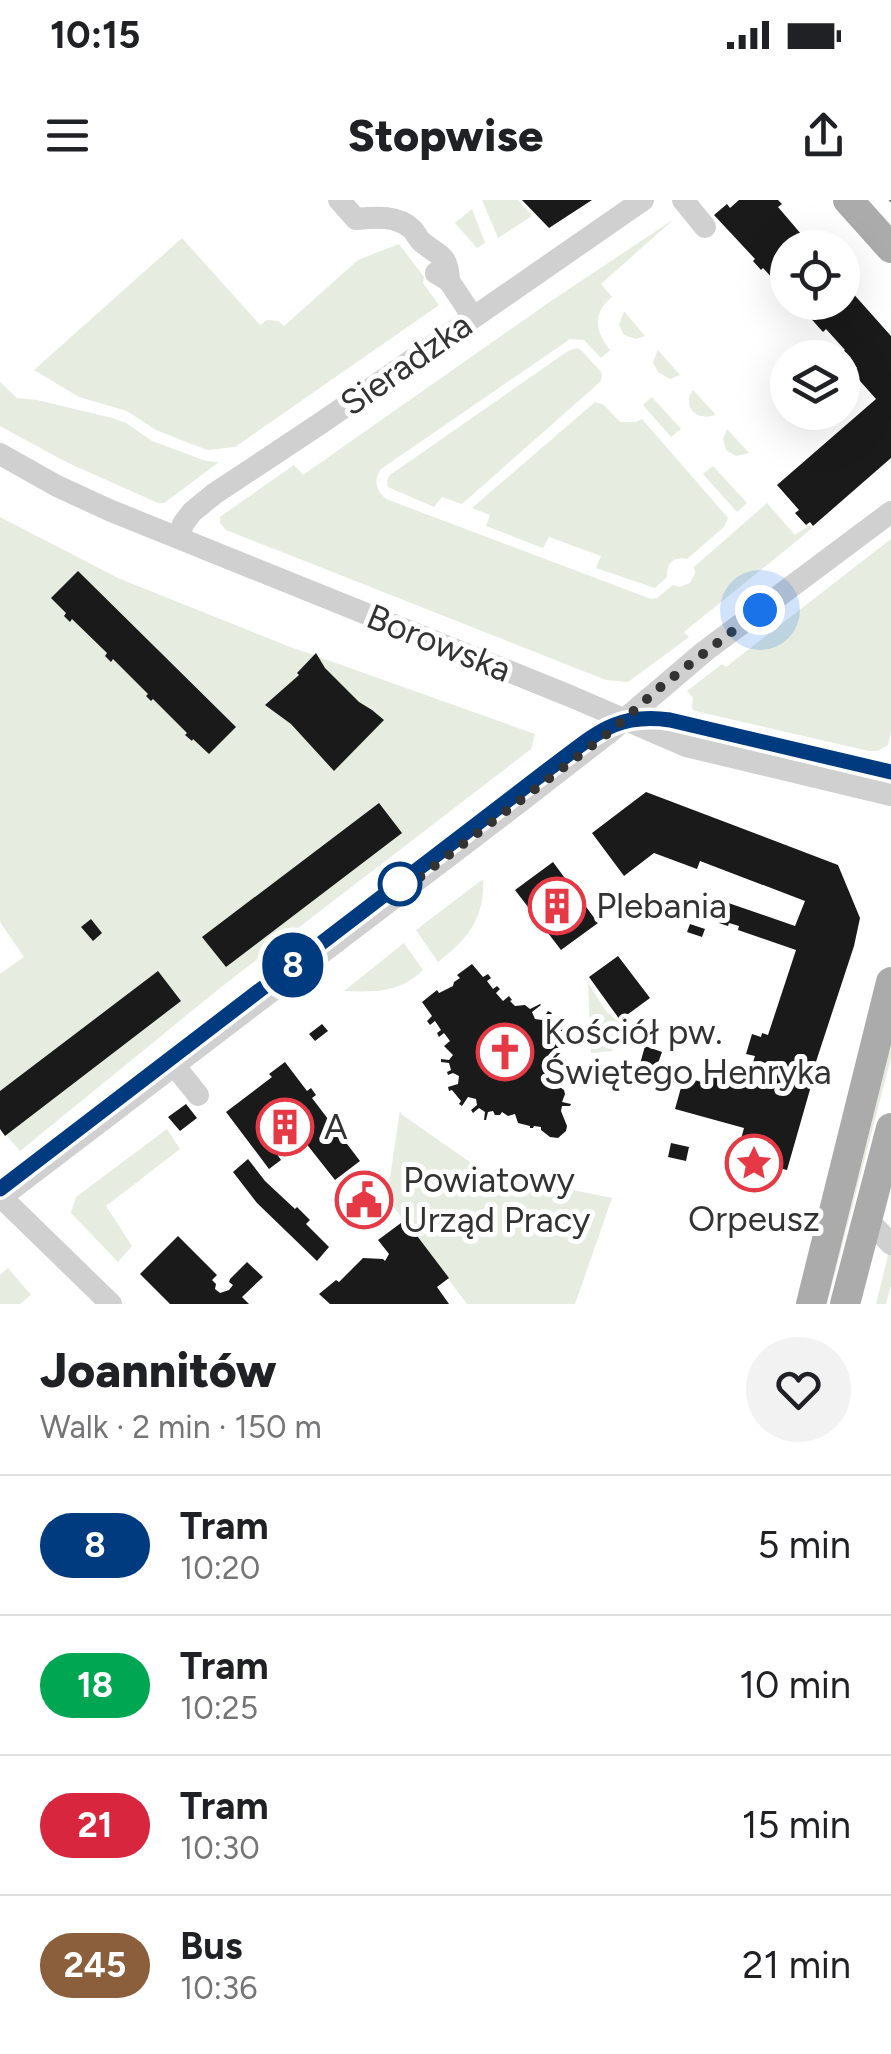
<!DOCTYPE html>
<meta charset="utf-8">
<style>
body{margin:0;font-family:Figtree,sans-serif;background:#f2f2f2;color:#202124;height:100vh;display:flex;flex-direction:column;font-size:38px;white-space:nowrap}
*{box-sizing:border-box;margin:0}
p{font-size:32px;color:#757577}
.icon{flex:none;width:55px;height:55px;fill:none;stroke:currentColor;stroke-width:2;stroke-linecap:round;stroke-linejoin:round}
.map{position:relative;height:1104px;overflow:hidden}
.drawer{display:flex;flex-direction:column;background:#fff;flex:1}
.drawer>*{flex:none}
.badge{padding:0 20px;border-radius:32px;font-size:35px;line-height:65px}
.buttons{position:absolute;left:770px;top:30px;display:grid;gap:20px}
.buttons a{display:grid;place-items:center;width:90px;height:90px;border-radius:50%;background:#fff;box-shadow:0 10px 40px #0002;font-size:50px}
.you{position:absolute;width:50px;height:50px;margin:-25px;border:8px solid #fff;border-radius:50%;background:#1a73e8;box-shadow:0 0 0 15px #1a73e833}
.map>.badge{position:absolute;translate:-50% -50%;box-shadow:0 0 0 5px #fff}
.round{display:grid;place-items:center;flex:none;width:105px;height:105px;border-radius:52px;background:#f2f2f2}
.summary{display:flex;align-items:center;justify-content:space-between;height:170px;padding:0 40px}
h1{font-size:48px;font-weight:800;line-height:75px}
ul{padding:0;list-style:none}
li{display:flex;align-items:center;gap:30px;height:140px;padding:0 40px;border-top:2px solid #e0e0e0}
li div{flex:1}
li b{display:block;font-size:38px}
li em{font-style:normal}
li .badge{min-width:110px;font-weight:700;text-align:center}
.status{display:flex;justify-content:space-between;align-items:center;height:70px;padding:0 50px;background:#fff;direction:ltr}
.status svg{height:28px;fill:currentColor}
header{display:flex;justify-content:space-between;align-items:center;height:130px;padding:0 40px;background:#fff;font-size:45px;font-weight:800}
.map>svg:first-child{display:block}
.green{fill:#e6ecdf}
.building{fill:#1a1a1a}
.lines{fill:none;stroke-linecap:round;stroke-linejoin:round}
.minor{stroke:#d0d0d0;stroke-width:22}
.major{stroke:#ababab;stroke-width:30}
.tram{stroke:#888;stroke-width:2.5}
.line-casing{stroke:#fff;stroke-width:22}
.line{stroke:#003b80;stroke-width:15}
.walk{stroke:#333;stroke-width:10;stroke-dasharray:0 18}
.stop-dot{fill:#fff;stroke:#003b80;stroke-width:5}
.labels{text-anchor:middle;stroke-width:10;stroke-linejoin:round;paint-order:stroke}
.street-label{font-size:35px;fill:#333;stroke:#fff}
.poi-label{font-size:35px;fill:#333;stroke:#fff;text-anchor:start}
</style>
<div class="status"><b>10:15</b><svg viewBox="0 0 49 12"><path d="M0 12V9h3v3zM5 12V6h3v6zM10 12V3h3v9zM15 12V0h3v12zM26 1h20v11H26zM47 4h2v5h-2z"/></svg></div>
<header><svg class="icon" aria-label="menu" viewBox="0 0 24 24"><path d="M4 6h16M4 12h16M4 18h16"/></svg>Stopwise<svg class="icon" aria-label="share" viewBox="0 0 24 24"><path d="M12 15V3M7 8l5-5 5 5M5 13v7h14v-7"/></svg></header>
<div class="map">
<svg width="891" height="1104" viewBox="0 0 891 1104">
<rect width="100%" height="100%" fill="#fff"/>
<!-- green -->
<path class="green" d="M482 0H518L532 16 498 38Z
M472 9 485 43 477 48 455 23Z
M674 19 601 84 612 97C592 113 595 132 610 150L601 158 584 140 570 139 381 269C373 280 376 290 386 299L651 399 657 398 673 385 680 387 690 383 695 373 694 367 767 303 795 335 810 325 812 328 799 339 684 432 689 437 628 482 606 480 226 330 220 323V317L294 265 303 275 551 101Z
M182 38 260 125 267 120 278 121 284 126 358 60 399 44 424 77 423 83 439 105 235 247 207 250 156 230 127 211 79 197 34 170Z
M624 111 645 136 636 139 624 135 619 125Z
M577 148 581 150 601 172 602 176 600 182 462 304 442 297 434 307 388 287 387 280 390 275 568 151Z
M658 150 680 175 670 179 658 172 653 162Z
M0 182 17 198 37 200 112 218 126 223 152 241 206 261 219 262 171 298 164 303H158L66 262 0 226Z
M693 190 715 214V215C697 222 681 206 693 190Z
M652 197 681 229 671 237 643 205Z
M595 202 604 205 620 222H636L642 219 728 318 724 327 687 359C674 356 666 363 667 377L655 388 596 368 601 356 549 337 543 348 486 326 490 315 472 308Z
M727 229 749 253 736 256 726 250 723 239Z
M713 266 747 303 737 312 703 274Z
M0 317 118 378 285 445 535 534 531 549 220 788 20 951 0 928V774L24 757 0 722Z
M891 339V531L888 545 878 551H869L695 511 692 508 693 498 687 491 722 464 726 467Z
M483 679C485 718 468 739 438 762L416 730Z
M404 743 423 770C399 793 376 792 344 791Z
M588 783 606 811 623 826 612 851 591 853Z
M891 824V858L827 1104H821Z
M400 910 401 914 484 972 612 998 575 1104H467L387 998Z
M167 929 180 949 106 1006 132 1046 118 1062 71 1013 76 997Z
M889 1051 891 1053V1085L886 1104H876Z
M8 1068 31 1095 20 1104H0V1075Z"/>
<!-- building -->
<path class="building" d="M522 0H592L549 28Z
M739 0H778L782 4 778 7 813 48H788V85L780 76 775 81 763 68 761 70 753 61 755 59 714 15 727 4 730 8Z
M842 81 891 136V258L813 326 810 322 806 325 795 313 799 310 777 285 876 199 852 172 857 168 842 152 845 150 826 129 823 132 806 113 810 110 803 102H842Z
M78 371 236 527 209 554 193 539 192 541 185 535 187 533 153 499 151 501 146 496 148 494 113 459 111 462 105 456 107 453 72 419 70 422 64 416 66 413 51 398Z
M316 453 325 468 359 502 372 510 384 520 334 571 291 524 265 505 299 475 297 473Z
M646 592 838 665 860 718 854 746 808 886H811L787 970 736 957 744 928 675 909 684 877 705 883 706 879 712 876 746 884 755 856 746 854 752 834 761 837 762 833 768 835 796 750 738 730 739 726 729 723 728 726 713 721 715 715 707 713 700 703 708 696 795 726 805 701 700 661 697 669 654 653 624 676 592 633Z
M379 603 402 633 226 767 202 737Z
M553 662 598 723 561 750 515 690Z
M91 719 102 733 93 741 81 727Z
M690 724 705 729 702 737 687 732Z
M618 756 650 798 620 820 589 777Z
M472 764 483 777 488 774 491 778 487 781 493 789 497 786 500 789 496 793 503 801 509 796 512 800 510 801 515 806 525 805 530 809 540 804 541 805 532 812 535 819 542 820 548 811 552 813 550 816 558 827 561 826 563 831 553 833 551 841 558 845 561 843 563 845 559 848 562 857 559 861 562 865V869L558 871 559 874 568 877V879L557 878 554 883 564 890 565 894 562 902 571 904 570 906H562L561 911 567 926 566 931 558 938 550 937 541 930V927L534 926 533 928H530V926L518 923 515 914 508 916 502 912 500 915H495L493 911 488 912 486 920H484L485 912 479 908 473 913 471 910 477 905 476 899 468 897 462 906 459 904 461 901 452 890 449 891 448 887 458 884 459 876 453 873 448 875 447 872 451 870 449 863 441 862V859L449 860 453 855 444 846 450 841 444 833 439 837 437 833 441 830 435 821 430 825 427 821 432 816 422 802 437 790 439 793 453 786 454 782 460 778 457 775Z
M158 771 181 801 5 936 0 929V891Z
M322 824 328 831 315 841 309 834Z
M645 846 662 852 656 869 640 864Z
M285 862 307 891 311 888 316 895 312 898 360 961 335 980 301 937 277 954 281 960 269 969 226 912 272 877 269 874Z
M186 904 197 918 180 931 168 917Z
M671 943 689 947 686 961 668 957Z
M248 959 265 981 295 1009 297 1007 310 1020 306 1024 329 1047 317 1061 257 1003 233 972Z
M405 1020 449 1078 437 1087 449 1104H330L319 1094 336 1080 339 1082 363 1058 383 1059 385 1061 389 1054 378 1040Z
M178 1036 217 1075 212 1080 216 1084 215 1089 220 1093 229 1090 233 1085 229 1082 230 1079 247 1062 263 1077 242 1097 249 1104H170L140 1074Z"/>
<g class="lines">
<!-- minor -->
<path class="minor" d="M339 0 356 19C375 17 397 15 412 29 416 33 418 39 422 42 439 57 448 53 449 81
M683 0 705 27
M436 73 449 81 473 117
M0 254 57 286 109 310 570 496 686 546 891 595
M179 338 183 324 192 312 214 294 324 221 643 0
M174 865 198 895
M0 996 111 1104
M0 998 517 604 611 531 705 451 891 312
M867 1019 891 1044"/>
<!-- major -->
<path class="major" d="M848 0 891 48
M811 1104 891 782
M845 1104 891 928"/>
<!-- tram -->
<path class="tram" d="M890 0 891 1
M0 989 550 568 613 524 634 518 648 517 670 520 847 561 891 565"/>
</g>
<g class="lines">
<!-- line casing -->
<g class="line-casing">
<path id="line" d="M0 989 550 568C593 537 613 512 670 520L891 572"/>
</g>
<!-- line -->
<use href="#line" class="line"/>
<!-- walk -->
<path class="walk" d="M400 684 399 693 611 531 664 484 760 410"/>
</g>
<!-- icons -->
<defs>
<g id="building-ring" transform="scale(2.875)"><circle r="9.5" fill="#fff" stroke="#e63946" stroke-width="1.5"/><path d="M-4-6H4V6H1V3H-1V6H-4ZM-2.5-4.3h1.7v1.8h-1.7ZM.8-4.3h1.7v1.8H.8ZM-2.5-1h1.7V.8h-1.7ZM.8-1h1.7V.8H.8Z" fill="#e63946"/></g>
<g id="church-ring" transform="scale(2.875)"><circle r="9.5" fill="#fff" stroke="#e63946" stroke-width="1.5"/><path d="M-1.2-6h2.4v3.5h3.3v2.4h-3.3V6h-2.4V-.1h-3.3v-2.4h3.3Z" fill="#e63946"/></g>
<g id="sight-ring" transform="scale(2.875)"><circle r="9.5" fill="#fff" stroke="#e63946" stroke-width="1.5"/><path d="M0-6L1.8-2.2L6-1.7L2.9 1.2L3.7 5.4L0 3.3L-3.7 5.4L-2.9 1.2L-6-1.7L-1.8-2.2Z" fill="#e63946"/></g>
<g id="civic-ring" transform="scale(2.875)"><circle r="9.5" fill="#fff" stroke="#e63946" stroke-width="1.5"/><path d="M-.6-6.5H3V-4.5H.6V-3L4-1V1h2V6H-6V1h2V-1L-.6-3ZM-1.2 2.5V6h2.4V2.5Z" fill="#e63946"/></g>
</defs>
<g fill-rule="evenodd">
<use href="#building-ring" x="557" y="706"/>
<use href="#church-ring" x="505" y="852"/>
<use href="#building-ring" x="285" y="927"/>
<use href="#sight-ring" x="754" y="963"/>
<use href="#civic-ring" x="364" y="1000"/>
</g>
<!-- markers -->
<circle class="stop-dot" cx="400" cy="684" r="20"/>
<g class="labels">
<!-- street labels -->
<g class="street-label">
<text transform="translate(406 164) rotate(-35)" y="12">Sieradzka</text>
<text transform="translate(439 443) rotate(22)" y="12">Borowska</text>
</g>
<!-- poi labels -->
<g class="poi-label">
<text x="596" y="718">Plebania</text>
<text x="544" y="844">Kościół pw.<tspan x="544" dy="40">Świętego Henryka</tspan></text>
<text x="324" y="939">A</text>
<text x="403" y="992">Powiatowy<tspan x="403" dy="40">Urząd Pracy</tspan></text>
<text x="754" y="1031" text-anchor="middle">Orpeusz</text>
</g>
</g>
</svg>
<div class="buttons">
<a><svg class="icon" aria-label="locate" viewBox="0 0 24 24"><circle cx="12" cy="12" r="6"/><path d="M12 2v4M12 18v4M2 12h4M18 12h4"/></svg></a>
<a><svg class="icon" aria-label="layers" viewBox="0 0 24 24"><path d="M12 4l9 5-9 5-9-5zM3 14l9 5 9-5"/></svg></a>
</div>
<div class="you" style="left:760px;top:410px"></div>
<b class="badge" style="left:293px;top:765px;background:#003b80;color:#fff">8</b>
</div>
<section class="drawer">
<div class="summary"><div><h1>Joannitów</h1><p>Walk · 2 min · 150 m</p></div><a class="round"><svg class="icon" aria-label="heart" viewBox="0 0 24 24"><path d="M12 20l-8-8c-3-5 5-10 8-4 3-6 11-1 8 4z"/></svg></a></div>
<ul>
<li><span class="badge" style="background:#003b80;color:#fff">8</span><div><b>Tram</b><p>10:20</p></div><em>5 min</em></li>
<li><span class="badge" style="background:#00a651;color:#fff">18</span><div><b>Tram</b><p>10:25</p></div><em>10 min</em></li>
<li><span class="badge" style="background:#d7263d;color:#fff">21</span><div><b>Tram</b><p>10:30</p></div><em>15 min</em></li>
<li><span class="badge" style="background:#8b5e3c;color:#fff">245</span><div><b>Bus</b><p>10:36</p></div><em>21 min</em></li>
</ul>
</section>
